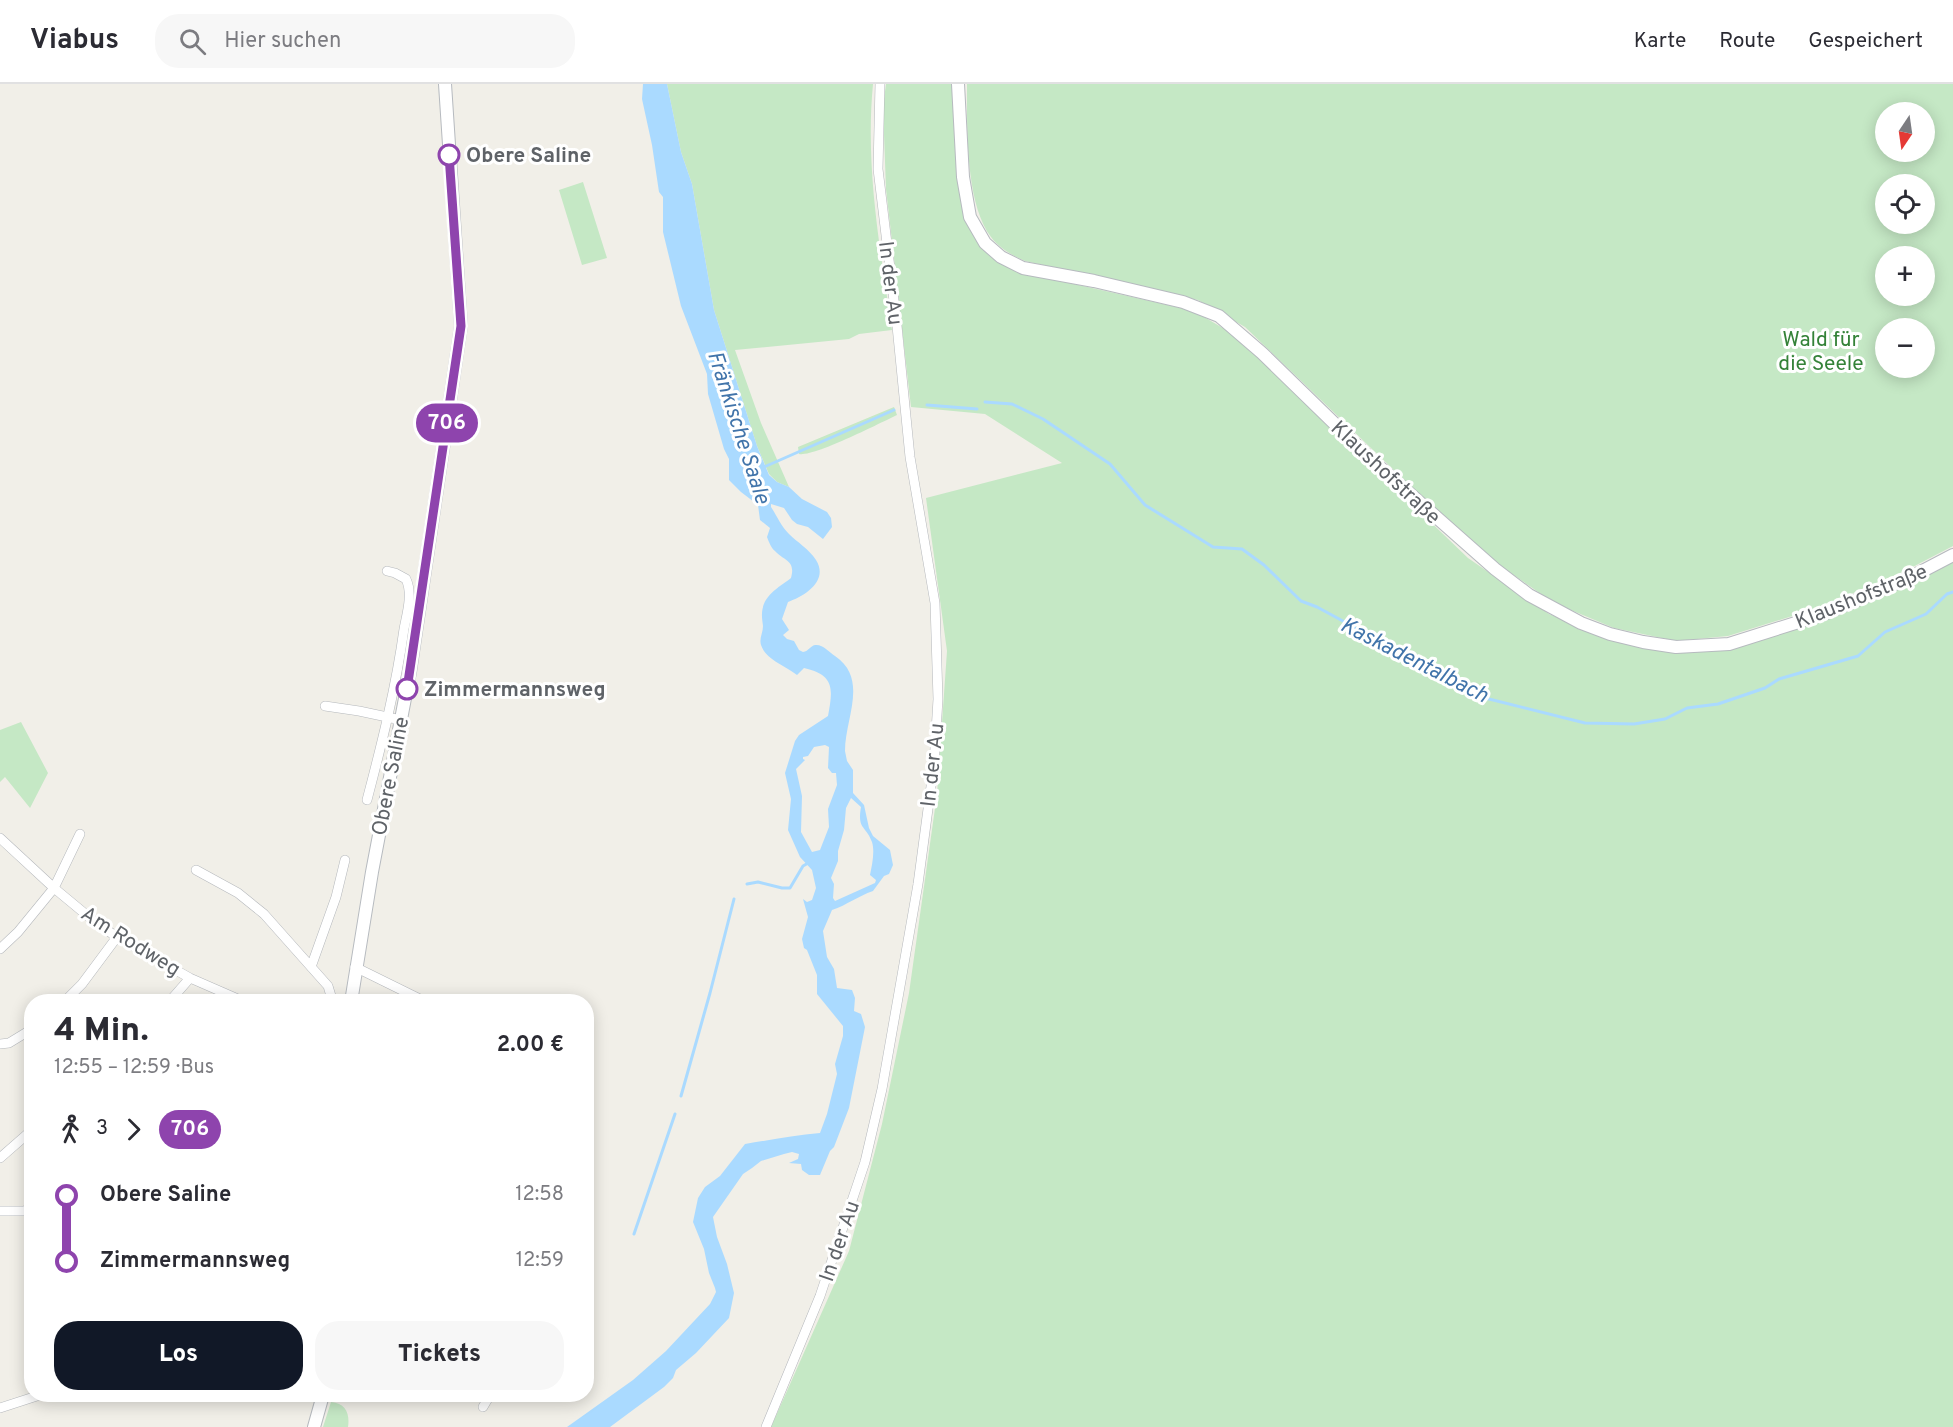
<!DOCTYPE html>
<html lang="de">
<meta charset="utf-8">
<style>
body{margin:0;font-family:Overpass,sans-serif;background:#f7f7f7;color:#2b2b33;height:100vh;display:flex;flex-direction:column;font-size:22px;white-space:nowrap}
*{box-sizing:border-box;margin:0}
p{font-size:20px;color:#7c7c81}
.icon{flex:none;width:33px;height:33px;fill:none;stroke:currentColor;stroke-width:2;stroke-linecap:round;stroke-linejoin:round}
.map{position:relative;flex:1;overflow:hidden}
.sheet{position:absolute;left:24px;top:910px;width:570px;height:408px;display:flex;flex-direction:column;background:#fff;border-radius:24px;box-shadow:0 3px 15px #0003}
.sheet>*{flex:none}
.badge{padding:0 12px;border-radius:20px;font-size:21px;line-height:39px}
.needle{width:39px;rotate:193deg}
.tools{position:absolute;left:1875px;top:18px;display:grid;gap:12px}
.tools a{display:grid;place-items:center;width:60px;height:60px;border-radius:50%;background:#fff;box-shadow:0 3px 15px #0003;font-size:30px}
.map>.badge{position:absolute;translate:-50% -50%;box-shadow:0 0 0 3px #fff}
.legs{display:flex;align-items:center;gap:9px;height:66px;padding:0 30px;font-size:20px}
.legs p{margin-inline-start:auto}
.summary{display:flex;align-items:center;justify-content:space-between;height:102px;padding:0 30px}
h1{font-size:33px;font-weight:800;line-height:45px}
.action{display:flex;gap:12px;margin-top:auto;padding:12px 30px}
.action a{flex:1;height:69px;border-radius:24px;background:#111827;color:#fff;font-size:24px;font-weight:800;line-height:69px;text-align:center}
.action a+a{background:#f7f7f7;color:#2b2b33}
ul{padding:0 30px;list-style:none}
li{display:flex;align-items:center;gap:21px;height:66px;font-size:22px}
li i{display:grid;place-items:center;width:9px;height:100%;margin:0 8px;background:currentColor}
li i::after{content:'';width:15px;height:15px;margin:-8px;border:4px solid;border-radius:50%;background:#fff}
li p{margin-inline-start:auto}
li:first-child i{background:linear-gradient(#0000 50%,currentColor 0)}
li:last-child i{background:linear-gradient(currentColor 50%,#0000 0)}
header{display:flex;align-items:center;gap:36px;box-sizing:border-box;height:84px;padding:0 30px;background:#fff;border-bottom:2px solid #e1e1e2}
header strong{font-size:28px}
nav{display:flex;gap:33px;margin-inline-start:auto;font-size:21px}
.search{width:420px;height:54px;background:#f7f7f7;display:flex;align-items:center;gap:15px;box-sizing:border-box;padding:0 21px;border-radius:24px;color:#7c7c81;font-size:22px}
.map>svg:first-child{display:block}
.green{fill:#c5e8c5;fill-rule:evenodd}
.water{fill:#aadaff;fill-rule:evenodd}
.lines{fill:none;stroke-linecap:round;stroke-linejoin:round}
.stream{stroke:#aadaff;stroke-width:3}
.minor-casing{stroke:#b5b8bc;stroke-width:10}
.secondary-casing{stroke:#b6babf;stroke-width:14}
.minor{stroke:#fff;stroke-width:9}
.secondary{stroke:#fff;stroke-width:12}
.line-1-casing{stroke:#fff;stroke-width:14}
.line-1{stroke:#8e44ad;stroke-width:9}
.stop-1-dot{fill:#fff;stroke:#8e44ad;stroke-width:3}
.labels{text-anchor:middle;stroke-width:6;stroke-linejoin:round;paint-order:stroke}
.stop-label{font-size:21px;font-weight:bold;fill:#5f6368;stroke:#fff;text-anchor:start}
.street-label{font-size:21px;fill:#5f6368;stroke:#fff}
.park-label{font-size:21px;fill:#348238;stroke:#fff}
.water-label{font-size:22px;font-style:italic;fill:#4174aa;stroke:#fff}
</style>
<header>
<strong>Viabus</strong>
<div class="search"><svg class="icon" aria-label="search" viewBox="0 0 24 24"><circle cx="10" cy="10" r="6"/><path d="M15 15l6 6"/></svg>Hier suchen</div>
<nav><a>Karte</a><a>Route</a><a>Gespeichert</a></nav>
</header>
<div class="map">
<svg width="1953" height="1343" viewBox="0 0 1953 1343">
<rect width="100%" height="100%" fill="#f1efe8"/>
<!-- green -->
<path class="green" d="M667 0H873C865 83 880 164 892 246L859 250 849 255 735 266 761 339 789 403 777 398 769 390 757 362 714 226 692 100 681 68Z
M886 0H955L966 134 1021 188 1194 227 1238 253 1468 474 1549 530 1610 555 1675 569 1730 563 1953 476V1343H771L849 1167 882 1040 909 909 937 710 947 567 926 414 1062 379 985 330 911 323 886 105 883 22Z
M967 0H1953V462L1907 486 1821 523 1728 552 1676 557 1614 544 1554 519 1476 465 1245 243 1198 216 1025 177C1012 171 1000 165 991 153 965 119 967 42 967 0ZM1886 28H1924V68H1886ZM1886 100H1924V140H1886ZM1886 172H1924V212H1886ZM1886 244H1924V284H1886Z
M583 98 607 174 582 181 559 106Z
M894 323 897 331C880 339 814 373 799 370L798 363Z
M21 638 48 689 30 724 5 693 0 698V646Z
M331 1318C346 1319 350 1330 348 1343H323Z"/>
<!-- water -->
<path class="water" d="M643 0H667L681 68 692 100 714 226 757 362 769 391 777 398 789 403 802 415 827 428 831 434 832 443 823 455 808 443 797 440 792 436 784 424 771 420V423C777 432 781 442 789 450 797 458 809 465 816 476 829 497 805 512 788 518L782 535 789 546 783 551 787 555 794 557 799 566 803 568C809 567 810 562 815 561 823 560 829 568 835 572 869 595 845 634 845 667L847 677 853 686V709L864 721 869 744 873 752 890 766 893 781 889 790 884 792 873 807C858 812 847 821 832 826L823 847 827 873 834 885 837 904 852 906 855 914 854 927 861 930 865 943 849 1024 834 1063 830 1067 820 1091H809L802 1086 801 1080 789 1079 798 1075 799 1070 792 1068 784 1070 761 1077 752 1084 743 1090 713 1133 717 1153 727 1180 734 1209 729 1234 696 1269 676 1286 673 1294 664 1303 610 1343H567L633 1296 666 1267 710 1220 716 1208 715 1204 709 1189 704 1165 693 1138 698 1114 705 1103 720 1092 745 1060C770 1056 795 1051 820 1049L827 1030 837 990 835 980 843 952V942L817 910V891L807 866 804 864 802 855 808 833 803 815 807 818 812 816 816 804 812 786 800 773 788 746 791 715 785 689 795 657 799 651 828 632C833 605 835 591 804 584L797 591C786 582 766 576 761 561 759 554 763 549 763 542 763 541 762 535 762 533 761 512 777 505 791 494 796 476 784 477 775 467 771 464 769 458 767 453L770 444 760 436 758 421 741 408 729 396V375L724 365 708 310 707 290 681 222 663 148V113L659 108 652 61 642 15ZM825 661 829 663 828 684 832 689H836L837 701 828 725 829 743 820 766 812 768 801 748 802 712 796 685 805 676 803 675V673L808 672 814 663ZM851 714 861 723C857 746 866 741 872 758 875 768 872 781 870 791L876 796 875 799 835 817 833 814 834 800 831 794 838 777V767L844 746 846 724Z"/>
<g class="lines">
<!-- stream -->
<path class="stream" d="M985 318 1012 320 1043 335 1110 380 1145 421 1213 463 1242 465 1264 481 1301 517 1317 523 1485 614 1585 639 1634 640 1665 635 1687 624 1718 620 1765 604 1779 595 1858 572 1885 548 1926 530 1947 510 1953 508
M927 321 977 325
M764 383 894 326
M747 800 758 798 782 804H790L803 782 810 778
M681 1012 710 909 734 815
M634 1150 675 1030"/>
<!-- minor casing -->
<g class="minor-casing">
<path id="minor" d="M325 622 359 627 401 636
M367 716C382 659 396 603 404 545 407 529 413 510 406 495L395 489 387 487
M0 754 54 804 95 838 117 853 190 894 245 918
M196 786 238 809 264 830 328 902 331 912 329 918
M0 865 18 848 54 804 80 750
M311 883 336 813 345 776
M355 883 426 918
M64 918 82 900 117 853
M169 918 190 894
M0 960 9 959 32 945
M586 1019 589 1023 586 1041
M0 1074 32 1046
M0 1127H24L32 1124
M483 1323 490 1311
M0 1324 40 1311
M766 1343 820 1212 865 1078 882 1005 918 800 934 680 938 615 935 519 910 373 897 242 878 85 880 0"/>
</g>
<!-- secondary casing -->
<g class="secondary-casing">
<path id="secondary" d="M958 0 963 93 970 133 985 159 1001 173 1023 184 1094 197 1183 218 1219 232 1262 269 1374 378 1495 485 1529 511 1581 539 1610 550 1643 558 1676 563 1729 560 1824 530 1911 493 1953 471
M351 918 372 788 410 588 461 242 445 0
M314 1343 323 1311"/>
</g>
<!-- minor -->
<use href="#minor" class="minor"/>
<!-- secondary -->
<use href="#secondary" class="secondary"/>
</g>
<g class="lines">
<!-- line-1 casing -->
<g class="line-1-casing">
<path id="line-1" d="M407 605 461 242 449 71"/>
</g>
<!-- line-1 -->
<use href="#line-1" class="line-1"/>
</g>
<!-- markers -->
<g class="stop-1-dot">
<circle cx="449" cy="71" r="10"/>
<circle cx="407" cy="605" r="10"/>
</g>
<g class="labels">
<!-- stop labels -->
<g class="stop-label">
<text x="466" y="78">Obere Saline</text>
<text x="424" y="612">Zimmermannsweg</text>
</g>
<!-- street labels -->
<g class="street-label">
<text transform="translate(891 199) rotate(83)" y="7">In der Au</text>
<text transform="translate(1386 388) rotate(43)" y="7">Klaushofstraße</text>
<text transform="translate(1861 512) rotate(-22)" y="7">Klaushofstraße</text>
<text transform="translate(932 681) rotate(-84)" y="7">In der Au</text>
<text transform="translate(390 692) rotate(-79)" y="7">Obere Saline</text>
<text transform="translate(131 857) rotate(32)" y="7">Am Rodweg</text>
<text transform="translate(839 1157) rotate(-71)" y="7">In der Au</text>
</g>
<!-- park labels -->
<g class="park-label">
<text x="1821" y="262">Wald für<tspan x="1821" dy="24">die Seele</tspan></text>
</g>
<!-- water labels -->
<g class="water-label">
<text transform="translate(740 343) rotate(72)" y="8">Fränkische Saale</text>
<text transform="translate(1415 575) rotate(27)" y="8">Kaskadentalbach</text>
</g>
</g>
</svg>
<div class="tools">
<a><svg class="needle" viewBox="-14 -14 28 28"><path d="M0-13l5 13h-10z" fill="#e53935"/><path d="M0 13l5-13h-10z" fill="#7c7c81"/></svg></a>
<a><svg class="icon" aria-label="locate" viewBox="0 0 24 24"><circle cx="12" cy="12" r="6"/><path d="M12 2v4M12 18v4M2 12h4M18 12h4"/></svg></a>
<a>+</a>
<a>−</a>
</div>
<b class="badge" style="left:447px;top:339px;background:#8e44ad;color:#fff">706</b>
<section class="sheet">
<div class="summary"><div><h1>4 Min.</h1><p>12:55 – 12:59 · Bus</p></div><b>2.00 €</b></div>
<div class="legs"><svg class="icon" aria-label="walk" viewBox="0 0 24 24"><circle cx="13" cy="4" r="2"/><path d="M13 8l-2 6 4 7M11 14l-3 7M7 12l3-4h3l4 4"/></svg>3<svg class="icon" aria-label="forward" viewBox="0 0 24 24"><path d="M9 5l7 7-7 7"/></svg><b class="badge" style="background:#8e44ad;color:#fff">706</b></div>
<ul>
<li><i style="color:#8e44ad"></i><b>Obere Saline</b><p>12:58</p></li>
<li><i style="color:#8e44ad"></i><b>Zimmermannsweg</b><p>12:59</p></li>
</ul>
<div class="action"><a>Los</a><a>Tickets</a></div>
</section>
</div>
